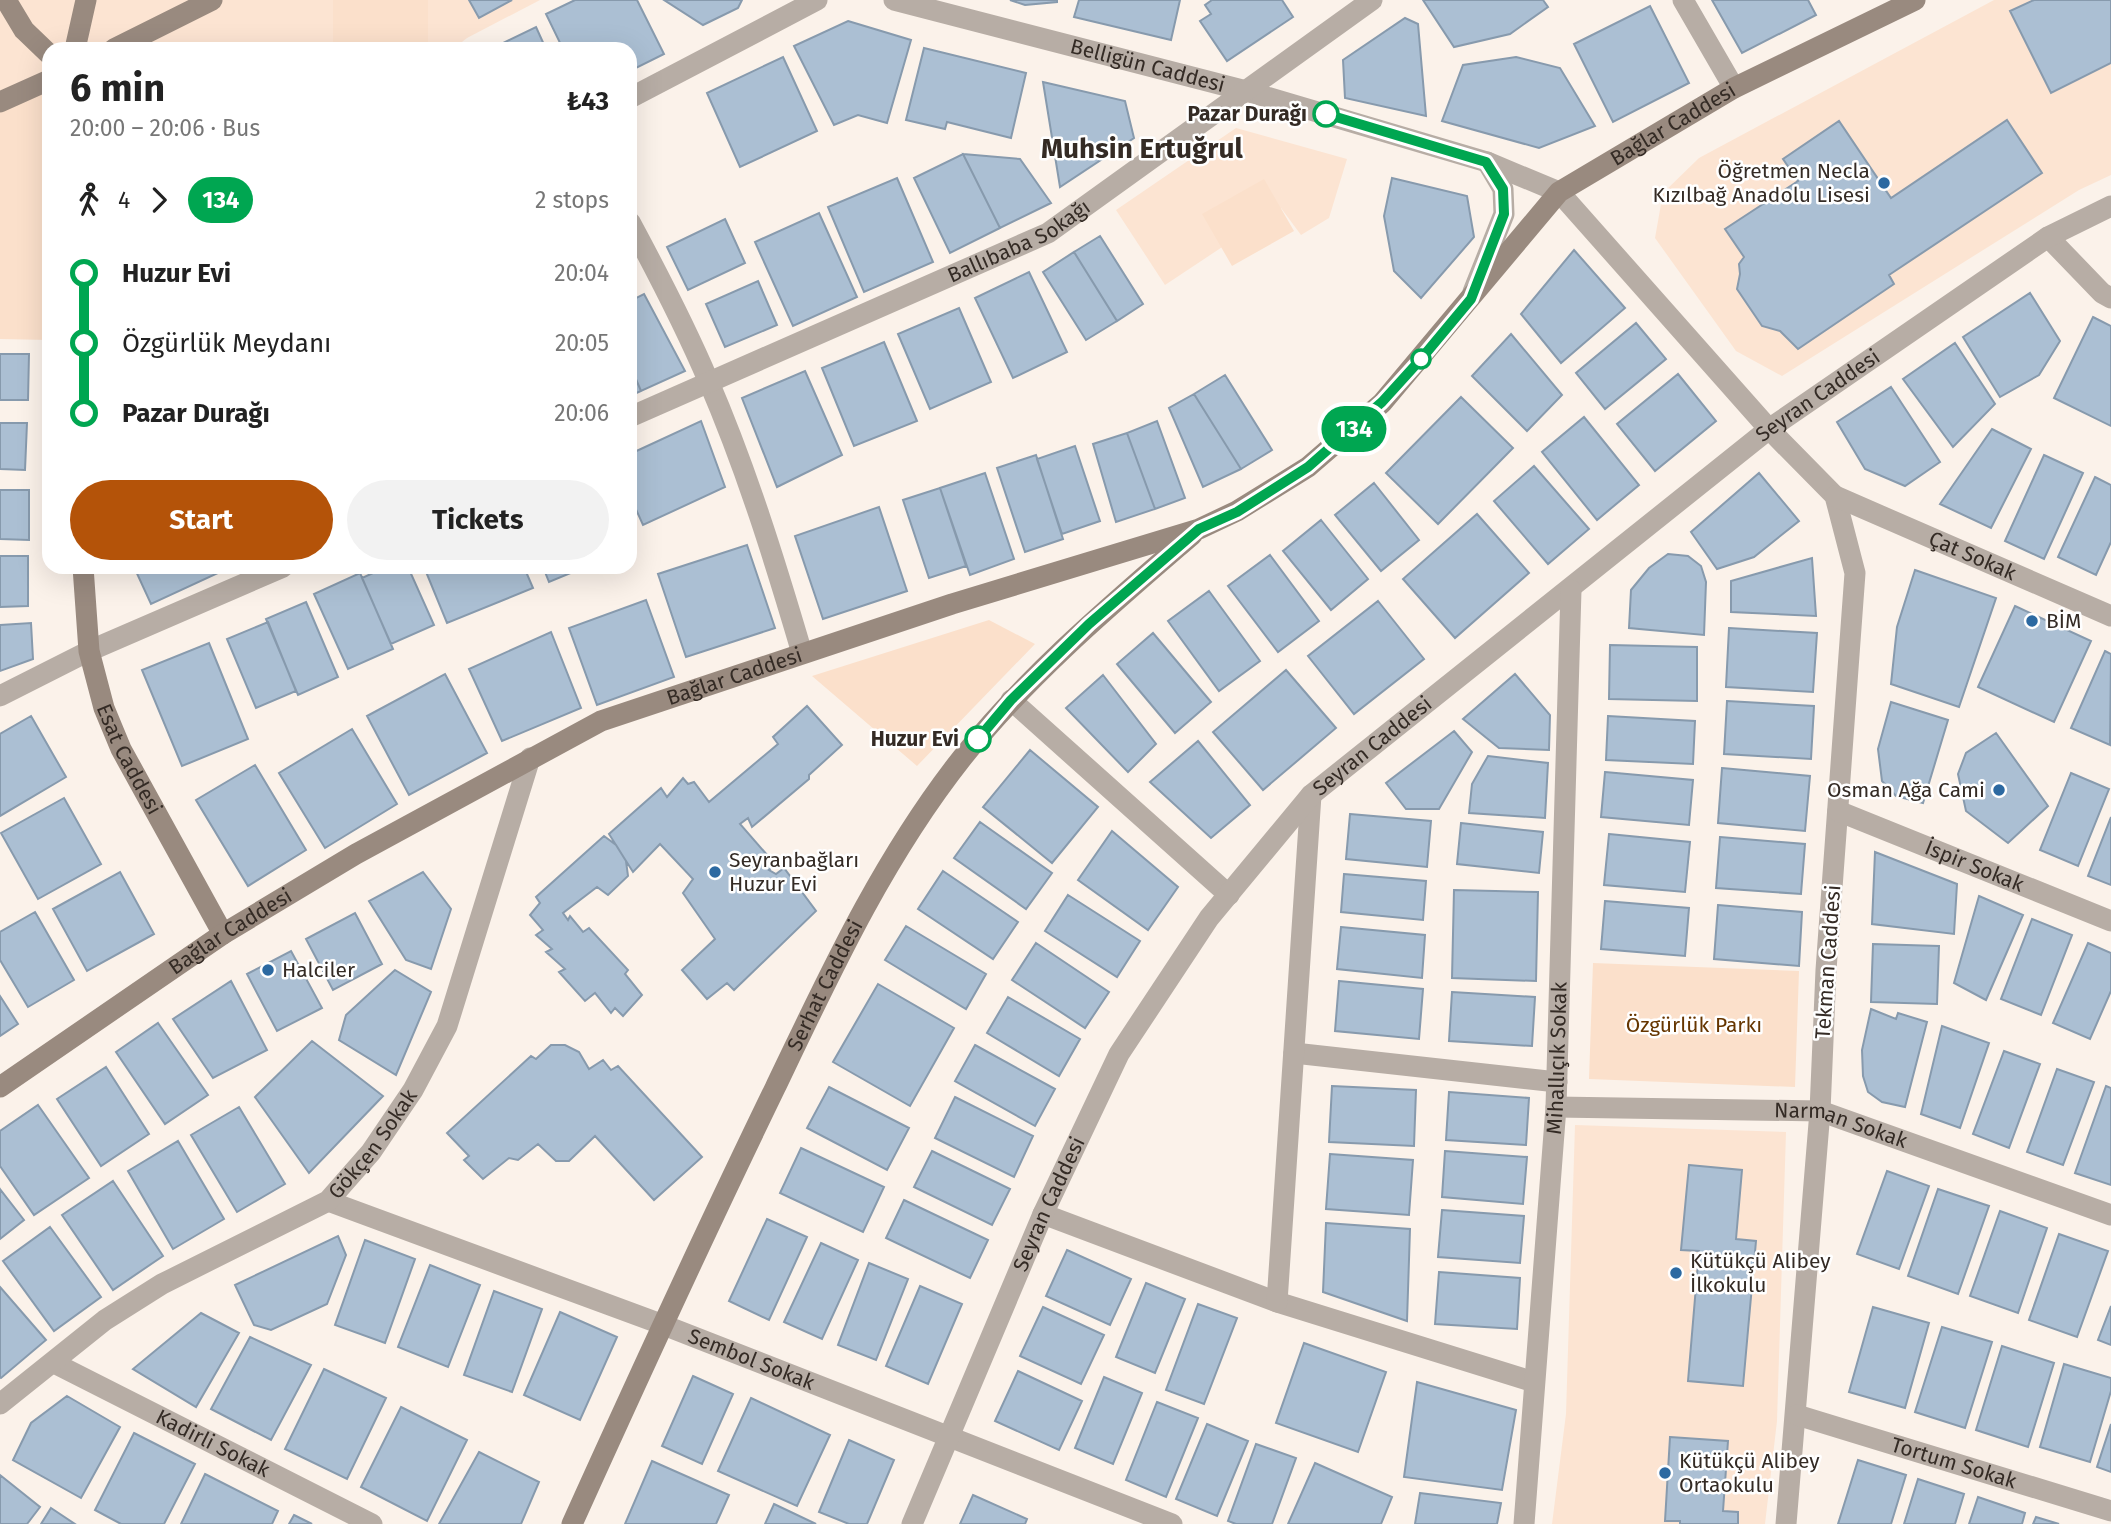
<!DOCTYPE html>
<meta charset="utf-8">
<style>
body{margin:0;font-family:"Fira Sans",sans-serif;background:#f2f2f2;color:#222;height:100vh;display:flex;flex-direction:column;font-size:26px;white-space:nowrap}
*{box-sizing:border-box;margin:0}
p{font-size:23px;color:#767676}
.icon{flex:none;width:38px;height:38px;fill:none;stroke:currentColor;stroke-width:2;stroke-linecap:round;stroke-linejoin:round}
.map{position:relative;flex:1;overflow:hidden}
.details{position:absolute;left:42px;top:42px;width:595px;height:532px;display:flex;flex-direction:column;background:#fff;border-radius:21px;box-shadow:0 7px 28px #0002}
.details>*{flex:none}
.badge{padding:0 14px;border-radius:23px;font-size:24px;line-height:46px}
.map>.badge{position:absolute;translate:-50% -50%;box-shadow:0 0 0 4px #fff}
.legs{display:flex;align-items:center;gap:10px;height:77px;padding:0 28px;font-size:23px}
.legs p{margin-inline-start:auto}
.headline{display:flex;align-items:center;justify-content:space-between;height:119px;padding:0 28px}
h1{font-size:38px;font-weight:700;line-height:52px}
.button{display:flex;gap:14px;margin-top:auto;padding:14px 28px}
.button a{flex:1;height:80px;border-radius:42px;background:#b45309;color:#fff;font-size:28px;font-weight:700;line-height:80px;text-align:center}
.button a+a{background:#f2f2f2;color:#222}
ul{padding:0 28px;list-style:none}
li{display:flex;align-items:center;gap:24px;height:70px;font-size:26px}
li i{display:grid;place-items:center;width:10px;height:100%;margin:0 9px;background:currentColor}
li i::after{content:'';width:18px;height:18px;margin:-9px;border:5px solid;border-radius:50%;background:#fff}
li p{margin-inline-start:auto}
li:first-child i{background:linear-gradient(#0000 50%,currentColor 0)}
li:last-child i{background:linear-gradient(currentColor 50%,#0000 0)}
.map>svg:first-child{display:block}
.built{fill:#fce4d2}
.green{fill:#fbe0cb}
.building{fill:#abbfd3;stroke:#879aad;stroke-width:2}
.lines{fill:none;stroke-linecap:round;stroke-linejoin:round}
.street{stroke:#b7ada5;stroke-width:21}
.secondary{stroke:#998a7f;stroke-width:21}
.line-1-casing{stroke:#fff;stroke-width:16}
.line-1{stroke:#00a651;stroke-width:10}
.stop-1-dot{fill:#fff;stroke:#00a651;stroke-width:3.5}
.poi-dot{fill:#2c69a1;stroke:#fff;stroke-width:2.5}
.labels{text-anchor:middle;stroke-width:5;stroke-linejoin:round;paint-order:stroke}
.street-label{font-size:21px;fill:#342b25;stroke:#fff}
.stop-label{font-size:21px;font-weight:bold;fill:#342b25;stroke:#fff;text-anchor:end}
.poi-label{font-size:21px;fill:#342b25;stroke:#fff;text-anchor:start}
.park-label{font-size:21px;fill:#663600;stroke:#fff}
.district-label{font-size:28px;font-weight:bold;fill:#342b25;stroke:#fff}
</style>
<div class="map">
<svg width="2111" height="1524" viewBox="0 0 2111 1524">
<rect width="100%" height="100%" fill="#fbf2ea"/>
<!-- built -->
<path class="built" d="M0 0H540L467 38 453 49H49V80L0 102Z
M1994 0H2111V175L2079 190 1782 376 1736 351 1655 238 1663 193 1699 158Z
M1236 128 1347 159 1329 218 1301 235 1281 208 1165 285 1116 210Z
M1575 1125 1786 1132 1777 1421 1765 1524H1552L1566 1414Z"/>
<!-- green -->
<path class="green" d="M333 0H428V49H333Z
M233 42H328V49H233Z
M49 80V340L0 339V102Z
M1264 179 1294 231 1232 266 1202 214Z
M989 620 1035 644 917 766 812 676Z
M1593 963 1799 971 1795 1087 1589 1079Z"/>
<!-- building -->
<path class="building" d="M469 0H512L479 18Z
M575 0H637L664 54 630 71V49H563L546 14Z
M664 0H742L738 8 703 25Z
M1010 0H1057V2L1025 5Z
M1079 0H1180L1171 40 1074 17Z
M1212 0H1282L1293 17 1227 61 1200 21 1211 14 1205 5Z
M1423 0H1543L1548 7 1510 34 1454 47Z
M1712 0H1808L1816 15 1742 53Z
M2034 0H2111V63L2051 93 2010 11Z
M1650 6 1689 83 1613 122 1574 44Z
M1405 18 1418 24 1426 116 1345 98 1343 60Z
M848 21 911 40 887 123 858 115 834 125 794 46Z
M536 27 546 49H491Z
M924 48 1026 73 1011 138 947 122 945 129 906 120Z
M783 57 817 131 740 167 707 93Z
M1516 57 1560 68 1595 126 1539 148 1442 121 1463 65Z
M1043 82 1125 101 1134 138 1060 187Z
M2007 120 2042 173 1889 275 1894 284 1798 349 1780 331 1762 326 1737 289 1740 274 1739 264 1744 257 1725 229 1798 181 1783 159 1839 121 1891 198Z
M963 154 1020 159 1051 203 1000 228Z
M963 154 1000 228 950 253 914 178Z
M897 178 933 262 864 292 828 207Z
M1392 178 1467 196 1474 237 1421 298 1394 271 1384 216Z
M819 213 857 297 793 326 755 242Z
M725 219 745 263 688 290 667 247Z
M1100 236 1143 304 1117 321 1074 252Z
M1574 250 1625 308 1561 363 1521 314Z
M1074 252 1117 321 1086 340 1043 272Z
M1029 272 1067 352 1013 378 975 298Z
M758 281 777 325 725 347 706 304Z
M2030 293 2060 341 2039 375 2000 397 1963 337Z
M644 294 685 371 641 391 630 365V301Z
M959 308 991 382 930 409 898 334Z
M2093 317 2111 326V426L2054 398Z
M1636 323 1666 359 1605 409 1576 373Z
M1511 334 1562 395 1527 431 1472 376Z
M884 342 917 421 854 446 822 368Z
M1955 343 1995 404 1953 447 1903 379Z
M0 354H29L28 400H0Z
M630 365 641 391 630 396Z
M805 371 842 455 777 487 742 398Z
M1678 374 1716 421 1655 471 1617 424Z
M1225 375 1272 450 1241 469 1194 394Z
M1891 387 1940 462 1905 486 1865 469 1837 422Z
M1194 394 1241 469 1203 487 1169 408Z
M1461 397 1513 448 1438 524 1386 473Z
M1584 417 1639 485 1597 520 1542 452Z
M701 421 725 487 643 525 630 496V454Z
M1157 421 1185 498 1155 509 1127 433Z
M0 423H27L25 470 0 469Z
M1992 429 2031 449 1991 528 1940 504Z
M1127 433 1155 509 1116 522 1093 444Z
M1075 446 1100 521 1062 534 1037 459Z
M1036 455 1063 539 1025 552 997 468Z
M2044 455 2083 473 2044 559 2005 541Z
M1534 466 1589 529 1548 564 1494 501Z
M985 473 1014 559 970 575 940 488Z
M1759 473 1799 521 1754 557 1717 569 1691 532Z
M2095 477 2111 485V542L2096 575 2058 557Z
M1374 483 1419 540 1381 571 1335 515Z
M940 488 966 566 929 578 903 500Z
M0 490H29V540L0 539Z
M879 507 907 591 823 619 795 536Z
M1477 514 1529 573 1455 638 1403 579Z
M1321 520 1368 579 1331 610 1283 551Z
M747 545 775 628 686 657 658 574Z
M1668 554 1688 556 1701 566 1706 582 1704 635 1629 628 1631 590 1649 568Z
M1270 555 1319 621 1278 652 1228 586Z
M0 556H28V606L0 607Z
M1812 558 1816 616 1731 612V581Z
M134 567H216L218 573 151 604Z
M386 567H408L434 625 391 644 362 578Z
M424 567H524L533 588 447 623Z
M543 567H585L549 582Z
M1915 570 1996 598 1959 707 1891 684 1897 627Z
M360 573 393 649 348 669 314 594Z
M1209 591 1260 661 1219 691 1168 621Z
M646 600 674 677 597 705 569 628Z
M1378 601 1424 659 1354 714 1308 656Z
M306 602 338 677 298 695 266 619Z
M2015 606 2091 641 2054 722 1978 687Z
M268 622 296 691 256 708 227 639Z
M31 623 33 659 0 671V625Z
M1729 628 1817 633 1813 692 1726 687Z
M551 632 581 708 502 741 469 669Z
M1153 633 1211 702 1175 733 1117 664Z
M209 643 248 739 182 766 142 670Z
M1610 645 1697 647V701L1609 699Z
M2105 651 2111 654 2110 745 2071 728Z
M1286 670 1336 728 1263 790 1213 732Z
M445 674 487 753 409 795 367 716Z
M1515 674 1550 715 1549 750 1499 748 1463 719Z
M1103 675 1156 744 1128 772 1066 708Z
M1727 701 1814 706 1811 759 1724 754Z
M1891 702 1948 720 1923 803 1896 796 1882 781 1878 749Z
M807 706 842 745 809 775V779L752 827 748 818 740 824 775 864 769 870 776 874 784 868 816 911 734 990 727 983 707 999 682 970 715 939 683 893 693 879 660 844 633 872 609 834 661 788 667 797 683 778 688 784 694 782 709 802 778 744 773 737Z
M31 716 66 777 0 816V734Z
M1608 716 1695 721 1693 764 1606 760Z
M352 729 397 804 325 848 279 773Z
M1454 731 1472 752 1439 809H1406L1386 783Z
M1996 733 2048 806 2008 843 1966 811 1958 774 1966 753Z
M1198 741 1250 805 1211 838 1150 782Z
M1030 750 1098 807 1052 863 983 807Z
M1488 756 1548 763 1545 818 1469 813 1472 784Z
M255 765 306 850 248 886 196 800Z
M1722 768 1810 776 1805 831 1718 823Z
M1605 772 1693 780 1689 825 1601 817Z
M2071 773 2109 789 2078 866 2040 850Z
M64 798 101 864 38 899 1 833Z
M1350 814 1431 821 1427 867 1346 859Z
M2111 817V885L2088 876Z
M980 822 1052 873 1026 909 954 858Z
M1461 823 1543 832 1539 873 1457 864Z
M1112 831 1178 887 1148 930 1078 880Z
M1609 834 1690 842 1685 892 1604 885Z
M604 836 616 845 626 861 628 876 608 895 597 887 563 913 568 920 570 916 583 932 589 928 628 970 625 974 642 995 623 1016 615 1008 611 1013 595 993 585 1001 559 972 565 969 546 952 552 949 536 935 543 930 530 915 540 903 536 897Z
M1720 837 1805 844 1801 894 1716 888Z
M1875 852 1957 884 1954 934 1872 924Z
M943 871 1018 922 993 959 918 909Z
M120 872 154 934 87 971 53 909Z
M423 872 451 909 431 969 406 960 369 901Z
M1344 874 1426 881 1423 920 1341 912Z
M1454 890 1538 892 1536 981 1452 978Z
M1068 895 1140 941 1117 977 1045 931Z
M1979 896 2023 915 1986 1000 1954 983Z
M1605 901 1689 908 1685 956 1601 949Z
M1718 905 1802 912 1799 966 1714 959Z
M35 912 74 980 28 1007 0 960V932Z
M355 913 382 964 333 990 306 939Z
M2032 919 2072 935 2041 1015 2001 999Z
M906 926 986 974 966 1009 885 960Z
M1341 927 1425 935 1422 978 1337 969Z
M1036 943 1109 992 1085 1028 1012 980Z
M2088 943 2111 953V991L2090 1039 2053 1023Z
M1873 944 1939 946 1937 1004 1871 1002Z
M291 951 322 1008 277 1031 247 974Z
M395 970 431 992 396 1075 339 1040 346 1015Z
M231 981 267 1050 213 1078 173 1019Z
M1339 981 1423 989 1419 1039 1335 1031Z
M878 984 954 1028 910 1106 833 1062Z
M1452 992 1535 997 1532 1046 1449 1041Z
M0 996 18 1024 0 1036Z
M1008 997 1080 1039 1059 1076 987 1033Z
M1871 1009 1896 1019 1898 1013 1927 1022 1905 1107 1882 1102 1868 1092 1863 1076 1862 1050Z
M158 1023 208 1095 165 1124 116 1052Z
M1942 1026 1989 1043 1960 1128 1921 1114Z
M312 1041 383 1096 309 1173 255 1097Z
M551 1045H565L579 1052 589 1069 603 1060 611 1070 618 1066 702 1157 654 1200 595 1136 569 1161H556L538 1144 518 1160 509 1158 483 1179 464 1160 469 1156 447 1133 531 1056 536 1059Z
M975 1045 1055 1089 1035 1126 955 1081Z
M2004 1051 2040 1064 2009 1148 1973 1134Z
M106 1067 149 1134 101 1166 57 1099Z
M2057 1069 2094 1082 2063 1165 2027 1152Z
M1332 1086 1416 1090 1414 1146 1329 1142Z
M2106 1086 2111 1088V1185L2075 1173Z
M829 1087 909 1128 887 1170 807 1128Z
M1449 1092 1529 1098 1526 1145 1446 1140Z
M955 1097 1033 1136 1014 1177 935 1138Z
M38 1105 89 1178 34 1215 0 1166V1131Z
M239 1107 285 1184 237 1212 191 1135Z
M178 1141 224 1219 173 1249 128 1171Z
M801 1148 884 1187 863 1232 780 1193Z
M932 1151 1010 1189 992 1225 914 1187Z
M1445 1151 1527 1157 1523 1204 1442 1197Z
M1330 1154 1413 1160 1409 1215 1326 1209Z
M1689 1165 1742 1170 1736 1239 1756 1241 1743 1386 1688 1381 1699 1251 1681 1250Z
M1887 1171 1929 1186 1899 1269 1857 1254Z
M113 1181 163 1256 113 1290 62 1215Z
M0 1189 24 1220 0 1239Z
M1938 1189 1989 1206 1958 1294 1908 1276Z
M904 1200 988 1240 970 1278 886 1238Z
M1442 1210 1524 1216 1520 1263 1438 1257Z
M2000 1211 2047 1228 2018 1313 1970 1296Z
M767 1219 807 1237 769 1320 729 1301Z
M1326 1223 1410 1229 1407 1321 1323 1292Z
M50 1227 101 1297 54 1331 3 1261Z
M2059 1234 2108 1251 2077 1337 2029 1320Z
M338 1236 346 1255 327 1304 271 1330 254 1325 235 1285Z
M365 1240 415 1259 385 1343 335 1325Z
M821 1243 858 1260 822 1339 784 1322Z
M1067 1250 1131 1279 1110 1325 1046 1296Z
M869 1263 908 1279 876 1360 838 1345Z
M430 1265 480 1285 448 1367 398 1347Z
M1439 1272 1520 1278 1517 1329 1435 1324Z
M1146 1283 1185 1299 1155 1373 1116 1357Z
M920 1286 962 1304 928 1384 886 1366Z
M0 1287 46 1340 1 1378 0 1377Z
M494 1291 542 1309 512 1392 464 1375Z
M1198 1304 1237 1318 1204 1404 1166 1390Z
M2111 1306V1345L2098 1340Z
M1043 1307 1104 1335 1081 1384 1020 1356Z
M1873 1307 1929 1323 1905 1408 1849 1392Z
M560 1312 617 1337 580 1420 524 1395Z
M201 1313 239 1333 196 1407 133 1369Z
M1942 1327 1992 1342 1965 1428 1915 1412Z
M250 1337 311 1365 271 1440 211 1409Z
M1304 1343 1386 1372 1358 1452 1276 1423Z
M2002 1346 2054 1363 2028 1447 1976 1430Z
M2064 1364 2111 1378V1391L2090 1462 2040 1447Z
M324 1369 386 1398 347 1479 285 1449Z
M1018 1371 1082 1401 1059 1450 995 1421Z
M693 1376 733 1394 702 1464 662 1446Z
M1104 1377 1142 1393 1113 1464 1075 1448Z
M1417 1382 1516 1410 1502 1490 1404 1477Z
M67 1396 120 1427 81 1498 13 1460 31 1423Z
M751 1398 830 1435 797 1506 718 1471Z
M1157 1402 1198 1418 1166 1497 1126 1480Z
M401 1407 467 1440 427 1521 361 1487Z
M1207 1424 1248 1441 1217 1516 1176 1499Z
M2111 1424V1472L2097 1467Z
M134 1433 195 1464 164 1524H121L95 1510Z
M1670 1437 1728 1441 1723 1511 1738 1512V1524H1680V1521H1665Z
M849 1440 894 1460 867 1524H849L819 1512Z
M1256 1444 1296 1458 1272 1524H1236L1228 1521Z
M479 1452 539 1482 521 1524H439Z
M1858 1460 1906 1475 1891 1524H1838Z
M652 1461 729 1495 716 1524H625Z
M1315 1463 1392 1497 1381 1524H1288Z
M205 1474 278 1511 272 1524H181Z
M0 1475 40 1507 27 1524H0Z
M1918 1479 1964 1494 1955 1524H1904Z
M1420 1493 1501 1503 1497 1524H1415Z
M973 1495 1027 1519 1025 1524H960Z
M1978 1497 2025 1513 2022 1524H1969Z
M774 1504 816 1524H765Z
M51 1508 75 1524H41Z
M294 1515 312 1524H289Z
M2036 1517 2059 1524H2033Z"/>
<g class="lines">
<!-- street -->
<g class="street">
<path id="s1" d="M894 0 1246 91 1487 162 1559 192 1769 429 1835 496 1855 573 1826 970 1820 1111 1786 1524"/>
<path d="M1683 0 1734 88"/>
<path d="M630 98 817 0"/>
<path d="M630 222C658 274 685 326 708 380 746 468 775 561 802 653"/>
<path d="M2048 237 2102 293 2111 298"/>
<path d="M1473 292 1504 214 1503 189 1487 162"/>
<path id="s2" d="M630 417 1048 233 1372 0"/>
<path id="s3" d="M1835 496 2111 616"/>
<path d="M0 696 89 651 283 567"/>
<path d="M1011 700 1229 895"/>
<path id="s4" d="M1838 811 2111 921"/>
<path d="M1294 1053 1557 1082"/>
<path id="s5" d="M1556 1107 1820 1111 2111 1215"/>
<path id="s6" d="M328 1201 661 1324 1172 1524"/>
<path d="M1043 1214 1277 1302 1534 1382"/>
<path d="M1277 1302 1311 795"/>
<path id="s7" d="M54 1363 372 1524"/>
<path id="s8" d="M0 1404 105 1320 162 1284 328 1201 371 1152 413 1090 447 1026 530 758"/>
<path id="s9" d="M1797 1415 2111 1511"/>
<path id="s10" d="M912 1524 1043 1214 1119 1054 1209 918 1311 795 1769 429 2048 237 2111 206"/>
<path id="s11" d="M1524 1524 1556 1107 1571 590"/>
</g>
<!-- secondary -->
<g class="secondary">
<path d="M6 0 24 30 49 54"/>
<path d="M75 49 86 0"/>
<path d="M114 49 212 0"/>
<path d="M0 102 49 80"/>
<path id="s12" d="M83 567 89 651 104 708 121 749 223 934"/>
<path id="s13" d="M0 1087 223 934 356 854 601 721 952 604 1199 529 1237 511 1308 467 1382 403 1559 192 1734 88 1915 0"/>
<path id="s14" d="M572 1524C638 1378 705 1232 775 1088 830 973 883 858 962 758 1029 674 1111 605 1192 535"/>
</g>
</g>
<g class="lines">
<!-- line-1 casing -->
<g class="line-1-casing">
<path id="line-1" d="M978 739 1011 700 1089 624 1199 529 1237 512 1308 467 1382 402 1421 359 1471 299 1504 214 1503 189 1486 162 1326 114"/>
</g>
<!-- line-1 -->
<use href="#line-1" class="line-1"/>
</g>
<!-- markers -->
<g class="stop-1-dot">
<circle cx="1326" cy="114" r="12"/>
<circle cx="1421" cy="359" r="9"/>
<circle cx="978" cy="739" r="12"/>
</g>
<g class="poi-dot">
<circle cx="1884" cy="183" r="7"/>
<circle cx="2032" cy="621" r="7"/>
<circle cx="1999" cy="790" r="7"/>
<circle cx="715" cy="872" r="7"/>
<circle cx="268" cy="970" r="7"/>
<circle cx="1676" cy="1273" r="7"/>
<circle cx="1665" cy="1473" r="7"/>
</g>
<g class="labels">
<!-- street labels -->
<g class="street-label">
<text dy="7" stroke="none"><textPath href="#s1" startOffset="262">Belligün Caddesi</textPath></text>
<text dy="7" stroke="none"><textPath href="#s13" startOffset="1964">Bağlar Caddesi</textPath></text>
<text dy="7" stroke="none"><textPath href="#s2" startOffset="427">Ballıbaba Sokağı</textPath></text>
<text dy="7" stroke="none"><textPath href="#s10" startOffset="1482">Seyran Caddesi</textPath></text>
<text dy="7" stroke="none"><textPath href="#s3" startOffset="150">Çat Sokak</textPath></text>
<text dy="7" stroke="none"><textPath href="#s13" startOffset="845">Bağlar Caddesi</textPath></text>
<text dy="7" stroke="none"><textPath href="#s10" startOffset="915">Seyran Caddesi</textPath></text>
<text dy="7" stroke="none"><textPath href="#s12" startOffset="200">Esat Caddesi</textPath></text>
<text dy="7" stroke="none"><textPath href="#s4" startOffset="147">İspir Sokak</textPath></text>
<text dy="7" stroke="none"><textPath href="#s13" startOffset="278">Bağlar Caddesi</textPath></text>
<text transform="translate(1828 962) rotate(-86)" y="7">Tekman Caddesi</text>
<text dy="7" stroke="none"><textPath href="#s14" startOffset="595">Serhat Caddesi</textPath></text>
<text dy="7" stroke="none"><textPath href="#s11" startOffset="467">Mihallıçık Sokak</textPath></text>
<text dy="7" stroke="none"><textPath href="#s5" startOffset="287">Narman Sokak</textPath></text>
<text dy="7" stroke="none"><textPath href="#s8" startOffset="460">Gökçen Sokak</textPath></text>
<text dy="7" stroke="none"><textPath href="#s10" startOffset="348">Seyran Caddesi</textPath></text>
<text dy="7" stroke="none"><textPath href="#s6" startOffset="452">Sembol Sokak</textPath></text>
<text dy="7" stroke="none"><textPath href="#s7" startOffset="178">Kadirli Sokak</textPath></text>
<text dy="7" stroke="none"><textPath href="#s9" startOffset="164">Tortum Sokak</textPath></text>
</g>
<!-- stop labels -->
<g class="stop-label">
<text x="1307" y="121">Pazar Durağı</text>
<text x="959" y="746">Huzur Evi</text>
</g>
<!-- poi labels -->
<g class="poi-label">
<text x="1870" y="178" text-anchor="end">Öğretmen Necla<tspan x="1870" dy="24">Kızılbağ Anadolu Lisesi</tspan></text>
<text x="2046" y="628">BİM</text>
<text x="1985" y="797" text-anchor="end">Osman Ağa Cami</text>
<text x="729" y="867">Seyranbağları<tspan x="729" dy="24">Huzur Evi</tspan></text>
<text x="282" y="977">Halciler</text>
<text x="1690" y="1268">Kütükçü Alibey<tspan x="1690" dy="24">İlkokulu</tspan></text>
<text x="1679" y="1468">Kütükçü Alibey<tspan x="1679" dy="24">Ortaokulu</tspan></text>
</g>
<!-- park labels -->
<g class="park-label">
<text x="1694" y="1032">Özgürlük Parkı</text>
</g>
<!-- district labels -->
<g class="district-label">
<text x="1142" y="158">Muhsin Ertuğrul</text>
</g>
</g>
</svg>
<b class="badge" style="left:1354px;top:429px;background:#00a651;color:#fff">134</b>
<section class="details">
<div class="headline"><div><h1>6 min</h1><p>20:00 – 20:06 · Bus</p></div><b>₺43</b></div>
<div class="legs"><svg class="icon" aria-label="walk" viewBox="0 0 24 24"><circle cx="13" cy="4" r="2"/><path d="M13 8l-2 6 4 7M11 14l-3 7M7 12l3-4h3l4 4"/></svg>4<svg class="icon" aria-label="forward" viewBox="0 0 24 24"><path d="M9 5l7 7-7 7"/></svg><b class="badge" style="background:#00a651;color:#fff">134</b><p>2 stops</p></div>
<ul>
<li><i style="color:#00a651"></i><b>Huzur Evi</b><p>20:04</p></li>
<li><i style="color:#00a651"></i><span>Özgürlük Meydanı</span><p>20:05</p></li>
<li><i style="color:#00a651"></i><b>Pazar Durağı</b><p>20:06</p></li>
</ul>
<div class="button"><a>Start</a><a>Tickets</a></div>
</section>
</div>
